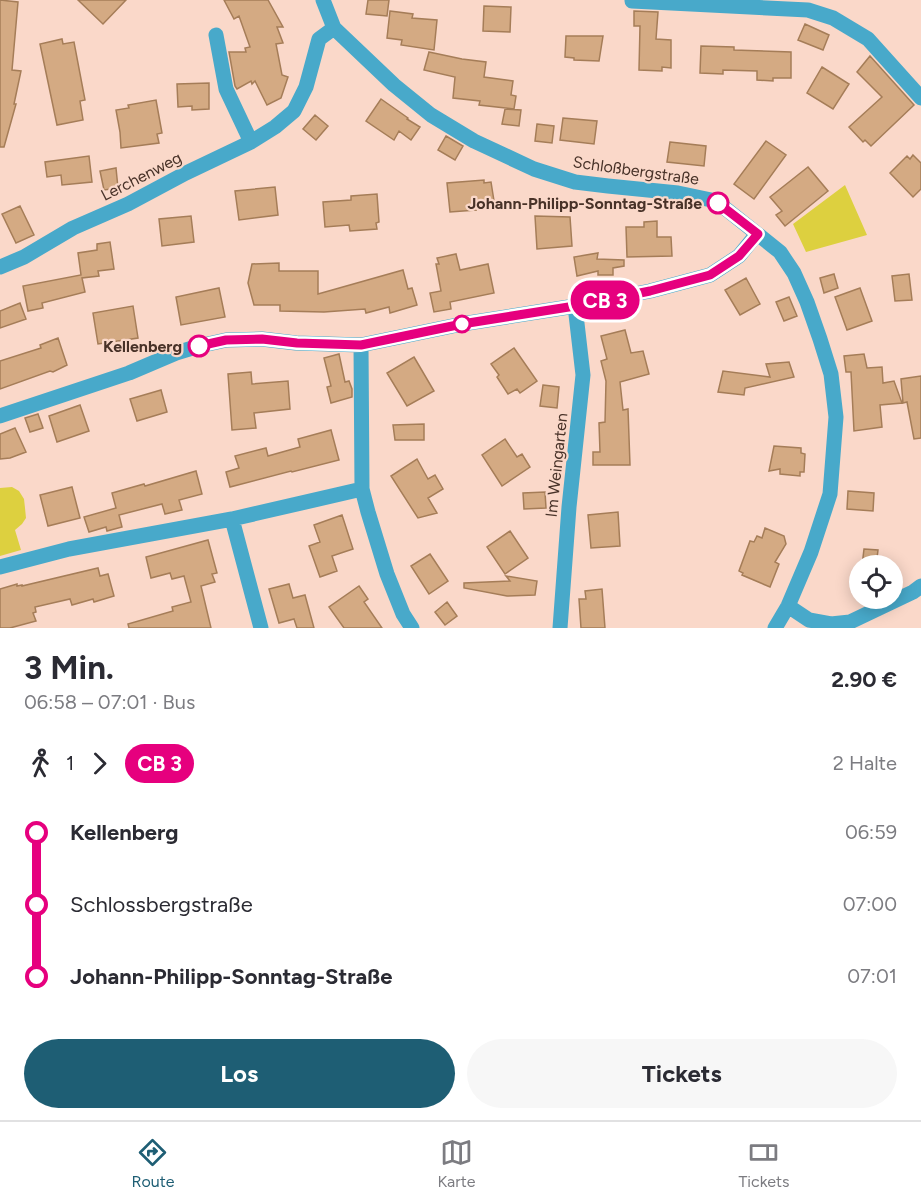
<!DOCTYPE html>
<html lang="de">
<meta charset="utf-8">
<style>
body{margin:0;font-family:Figtree,sans-serif;background:#f7f7f7;color:#2b2b33;height:100vh;display:flex;flex-direction:column;font-size:22px;white-space:nowrap}
*{box-sizing:border-box;margin:0}
p{font-size:20px;color:#7c7c81}
.icon{flex:none;width:33px;height:33px;fill:none;stroke:currentColor;stroke-width:2;stroke-linecap:round;stroke-linejoin:round}
.map{position:relative;height:628px;overflow:hidden}
.drawer{display:flex;flex-direction:column;background:#fff;flex:1}
.drawer>*{flex:none}
.badge{padding:0 12px;border-radius:20px;font-size:21px;line-height:39px}
.buttons{position:absolute;left:849px;top:555px;display:grid;gap:12px}
.buttons a{display:grid;place-items:center;width:54px;height:54px;border-radius:50%;background:#fff;box-shadow:0 3px 15px #0003;font-size:30px}
.map>.badge{position:absolute;translate:-50% -50%;box-shadow:0 0 0 3px #fff}
.legs{display:flex;align-items:center;gap:9px;height:66px;padding:0 24px;font-size:20px}
.legs p{margin-inline-start:auto}
.headline{display:flex;align-items:center;justify-content:space-between;height:102px;padding:0 24px}
h1{font-size:33px;font-weight:700;line-height:45px}
.cta{display:flex;gap:12px;margin-top:auto;padding:12px 24px}
.cta a{flex:1;height:69px;border-radius:36px;background:#1e5e74;color:#fff;font-size:24px;font-weight:700;line-height:69px;text-align:center}
.cta a+a{background:#f7f7f7;color:#2b2b33}
ul{padding:0 24px;list-style:none}
li{display:flex;align-items:center;gap:21px;height:72px;font-size:22px}
li i{display:grid;place-items:center;width:9px;height:100%;margin:0 8px;background:currentColor}
li i::after{content:'';width:15px;height:15px;margin:-8px;border:4px solid;border-radius:50%;background:#fff}
li p{margin-inline-start:auto}
li:first-child i{background:linear-gradient(#0000 50%,currentColor 0)}
li:last-child i{background:linear-gradient(currentColor 50%,#0000 0)}
.tabs{display:flex;justify-content:space-around;align-items:center;height:84px;border-top:2px solid #e1e1e2;background:#fff;font-size:16px;color:#7c7c81}
.tabs a{display:grid;justify-items:center;gap:3px}
.tabs .active{color:#1e5e74}
.map>svg:first-child{display:block}
.green{fill:#ddd03f}
.building{fill:#d4aa83;stroke:#a57d58;stroke-width:1.5}
.lines{fill:none;stroke-linecap:round;stroke-linejoin:round}
.minor{stroke:#48a9ca;stroke-width:15}
.line-1-casing{stroke:#fff;stroke-width:14}
.line-1{stroke:#e6007e;stroke-width:9}
.stop-1-dot{fill:#fff;stroke:#e6007e;stroke-width:3}
.labels{text-anchor:middle;stroke-width:4.5;stroke-linejoin:round;paint-order:stroke}
.street-label{font-size:16px;fill:#483228;stroke:#fad8c9}
.stop-label{font-size:16px;font-weight:bold;fill:#483228;stroke:#fad8c9;text-anchor:end}
</style>
<div class="map">
<svg width="921" height="628" viewBox="0 0 921 628">
<rect width="100%" height="100%" fill="#fad8c9"/>
<!-- green -->
<path class="green" d="M845 185 867 235 806 252 793 224Z
M12 487 19 491 24 499 25 508 26 518 22 524 15 530 21 550 0 556V488Z"/>
<!-- building -->
<path class="building" d="M0 0 18 2 12 70 21 71 14 104H16L4 147H0Z
M78 0H126L103 24Z
M224 0H268L283 27H277L283 43 276 44 282 75 288 77 281 98 267 105 255 81 252 84 251 81 237 89 235 86 229 52H246L245 48 250 47 239 16 234 19Z
M368 0H389L387 16 366 14Z
M484 6 511 7 510 32 483 31Z
M390 11 413 14 412 18 437 20 434 50 401 45 402 40 387 38Z
M634 11 658 12 656 39 671 40V68L662 67V71L639 70 640 26H634Z
M805 24 829 35 823 50 798 40Z
M566 36H603L599 61 574 60V58L565 57Z
M62 39 63 44 74 42 85 100 80 101 83 120 57 125 40 44Z
M701 46 734 47V50L791 52V78H773V81L757 80V71L723 70V74L700 73Z
M429 52 462 59 486 62 484 77 513 81 511 95 516 96 514 109 479 105 480 101 453 98 455 77 424 70Z
M870 56 914 105 871 146 865 140 863 142 849 127 882 97 857 72Z
M822 67 849 84 833 109 807 93Z
M209 83V109L192 110V106L178 107 177 84Z
M381 99 408 118 407 119 420 127 411 140 399 131 394 140 366 121Z
M156 100 162 133 157 134 159 143 121 148 120 132 116 110 129 108 128 105Z
M505 109 521 110 519 126 502 124Z
M315 115 328 126 316 140 303 129Z
M563 118 597 121 594 144 560 140Z
M537 124 554 126 552 143 535 141Z
M446 136 463 146 455 160 438 150Z
M766 141 786 155 754 199 734 184Z
M670 142 706 146 704 166 667 162Z
M913 155 921 163V189L913 197 890 173 907 156 910 159Z
M89 156 92 182 62 185 61 175 47 177 45 162Z
M808 167 828 191 785 226 776 215 782 211 770 197Z
M116 168 118 188 104 190 100 171Z
M484 180V183L491 182 494 201H486L487 207 475 208 476 210 450 212 447 183Z
M275 187 278 215 239 220 235 191Z
M377 194 379 222 376 223 377 229 350 231 349 225 325 227 323 202 351 200V196Z
M20 206 34 235 16 243 2 214Z
M191 216 194 242 162 246 159 219Z
M535 216 570 217 572 246 537 249Z
M657 221V237H671L672 256 627 257 626 227H644V222Z
M110 242 114 269 98 271 99 276 82 278 85 292 42 303 43 308 28 311 23 286 81 275 78 253 97 250V244Z
M598 253 597 259 624 260V266L613 268V275H598V271L577 276 574 257Z
M456 254 460 270 488 264 494 293 450 302 451 309 434 312 430 293 441 291 436 264H439L437 258Z
M279 263V271H318V294L403 270 408 289 412 288 417 305 390 313 389 307 366 313 365 309 324 312 280 311V305H254L248 283 252 264Z
M834 274 838 288 824 293 820 278Z
M909 274 912 300 895 301 892 276Z
M746 278 760 304 740 315 725 290Z
M219 288 225 317 181 325 176 297Z
M860 288 872 321 847 330 835 297Z
M789 297 797 316 784 321 776 302Z
M20 303 26 319 0 328V311Z
M133 306 138 338 98 344 93 313Z
M625 330 631 353 643 351 649 374 620 382 623 410 628 409 630 465H593V452H600L599 423 605 422 606 381 601 361 607 359 601 336Z
M58 338 67 365 53 372 50 371 0 389V361L41 348 40 345Z
M514 348 537 381 520 393 517 389 508 394 497 377 499 375 491 364Z
M339 354 345 382 349 381 352 389V397L331 403 327 387 331 386 324 358Z
M864 354 867 368 882 367 883 383 894 381 902 403 880 405 882 427 854 431 851 372H846L844 356Z
M414 357 434 391 407 406 387 373Z
M789 362 794 377 745 388 744 395 718 392 723 371 770 377 766 364Z
M251 372 252 384 288 381 290 409 254 413 256 428 232 430 228 374Z
M921 376V438L914 439 907 402 903 403 901 379Z
M543 385 559 387 557 408 540 406Z
M161 390 167 412 137 421 130 399Z
M80 405 89 431 57 442 49 416Z
M38 414 43 428 30 432 25 418Z
M424 424V440H395L393 425Z
M15 428 26 452 10 458 0 459V434Z
M331 430 339 460 292 472 291 471 230 487 226 472 239 468 235 456 266 448 268 456 300 447 298 439Z
M505 439 517 457 522 454 530 467 502 486 482 455Z
M774 446 801 448V453L805 454 804 472H800V476L780 474V469L769 471Z
M417 459 428 479 435 475 443 489 428 498 437 513 418 518 391 476Z
M196 471 202 494 179 500 182 510 165 514 162 504 119 515 122 527 107 531 106 527 89 532 84 517 116 508 112 493 144 484 145 486Z
M72 487 80 518 48 526 40 495Z
M848 491 874 493 873 511 847 509Z
M545 492 546 508 524 509 523 493Z
M618 512 620 546 591 548 588 515Z
M342 515 353 549 332 556 337 571 320 577 309 546 320 542 314 525Z
M765 528 784 536 786 544 775 562 779 564 770 587 742 575 743 573 739 571 750 541 754 542 757 536 762 538Z
M510 531 528 558 505 574 487 547Z
M208 540 217 573 212 574 215 582 201 586 211 628H129L128 624 173 611 172 607 191 602 184 576 172 579 170 573 151 578 146 557Z
M864 549 878 550 876 566H862Z
M430 554 448 581 429 594 411 566Z
M98 568 100 576 108 574 114 596 94 602 93 599 72 605 70 599 35 607 36 612 33 613 36 621 10 628H0V589L17 584V586L22 585V586Z
M506 576 537 581 535 595 507 596 464 588V583L510 581Z
M289 584 293 598 305 595 314 628H297L294 619 279 623 269 589Z
M359 586 368 599 364 602 382 628H344L329 607Z
M602 589 605 628H581L579 599H586L585 591Z
M447 602 457 616 445 625 435 612Z"/>
<g class="lines">
<!-- minor -->
<path class="minor" d="M323 0 334 28 394 85 431 115 474 141 534 169 575 182 608 186 678 193 716 201 780 252 794 273 807 302 820 339 831 374 836 417 830 494 811 552 788 606 775 628
M632 0V1L808 10 833 18 868 39 921 98
M216 35 226 89 251 142
M0 267 24 257 73 228 128 204 186 173 251 142 275 127 294 111 306 87 319 39 334 28
M361 345 362 489 368 512 387 574 403 614 412 628
M0 416 129 373 176 353 199 346 226 340 262 339 296 343 361 345 462 324 575 306 650 291 710 275 739 256 757 234
M232 519 261 628
M0 567 69 549 232 519 362 489
M788 606 809 620 831 624 850 622 913 592 921 586
M560 628 569 507 583 375 575 306"/>
</g>
<g class="lines">
<!-- line-1 casing -->
<g class="line-1-casing">
<path id="line-1" d="M199 346 226 340 262 339 297 343 361 345 462 324 575 306 650 291 710 275 739 256 758 234 718 203"/>
</g>
<!-- line-1 -->
<use href="#line-1" class="line-1"/>
</g>
<!-- markers -->
<g class="stop-1-dot">
<circle cx="718" cy="203" r="10"/>
<circle cx="462" cy="324" r="8"/>
<circle cx="199" cy="346" r="10"/>
</g>
<g class="labels">
<!-- street labels -->
<g class="street-label">
<text transform="translate(636 170) rotate(8)" y="6">Schloßbergstraße</text>
<text transform="translate(141 176) rotate(-27)" y="6">Lerchenweg</text>
<text transform="translate(556 465) rotate(-84)" y="6">Im Weingarten</text>
</g>
<!-- stop labels -->
<g class="stop-label">
<text x="702" y="209">Johann-Philipp-Sonntag-Straße</text>
<text x="182" y="352">Kellenberg</text>
</g>
</g>
</svg>
<div class="buttons">
<a><svg class="icon" aria-label="locate" viewBox="0 0 24 24"><circle cx="12" cy="12" r="6"/><path d="M12 2v4M12 18v4M2 12h4M18 12h4"/></svg></a>
</div>
<b class="badge" style="left:605px;top:300px;background:#e6007e;color:#fff">CB 3</b>
</div>
<section class="drawer">
<div class="headline"><div><h1>3 Min.</h1><p>06:58 – 07:01 · Bus</p></div><b>2.90 €</b></div>
<div class="legs"><svg class="icon" aria-label="walk" viewBox="0 0 24 24"><circle cx="13" cy="4" r="2"/><path d="M13 8l-2 6 4 7M11 14l-3 7M7 12l3-4h3l4 4"/></svg>1<svg class="icon" aria-label="forward" viewBox="0 0 24 24"><path d="M9 5l7 7-7 7"/></svg><b class="badge" style="background:#e6007e;color:#fff">CB 3</b><p>2 Halte</p></div>
<ul>
<li><i style="color:#e6007e"></i><b>Kellenberg</b><p>06:59</p></li>
<li><i style="color:#e6007e"></i><span>Schlossbergstraße</span><p>07:00</p></li>
<li><i style="color:#e6007e"></i><b>Johann-Philipp-Sonntag-Straße</b><p>07:01</p></li>
</ul>
<div class="cta"><a>Los</a><a>Tickets</a></div>
</section>
<nav class="tabs">
<a class="active"><svg class="icon" aria-label="directions" viewBox="0 0 24 24"><path d="M12 3l9 9-9 9-9-9zM9 14v-3h6M13 9l2 2-2 2"/></svg>Route</a>
<a><svg class="icon" aria-label="map" viewBox="0 0 24 24"><path d="M3 6l6-2 6 2 6-2v14l-6 2-6-2-6 2zM9 4v14M15 6v14"/></svg>Karte</a>
<a><svg class="icon" aria-label="tickets" viewBox="0 0 24 24"><path d="M3 7h18v10H3zM15 7v10"/></svg>Tickets</a>
</nav>
